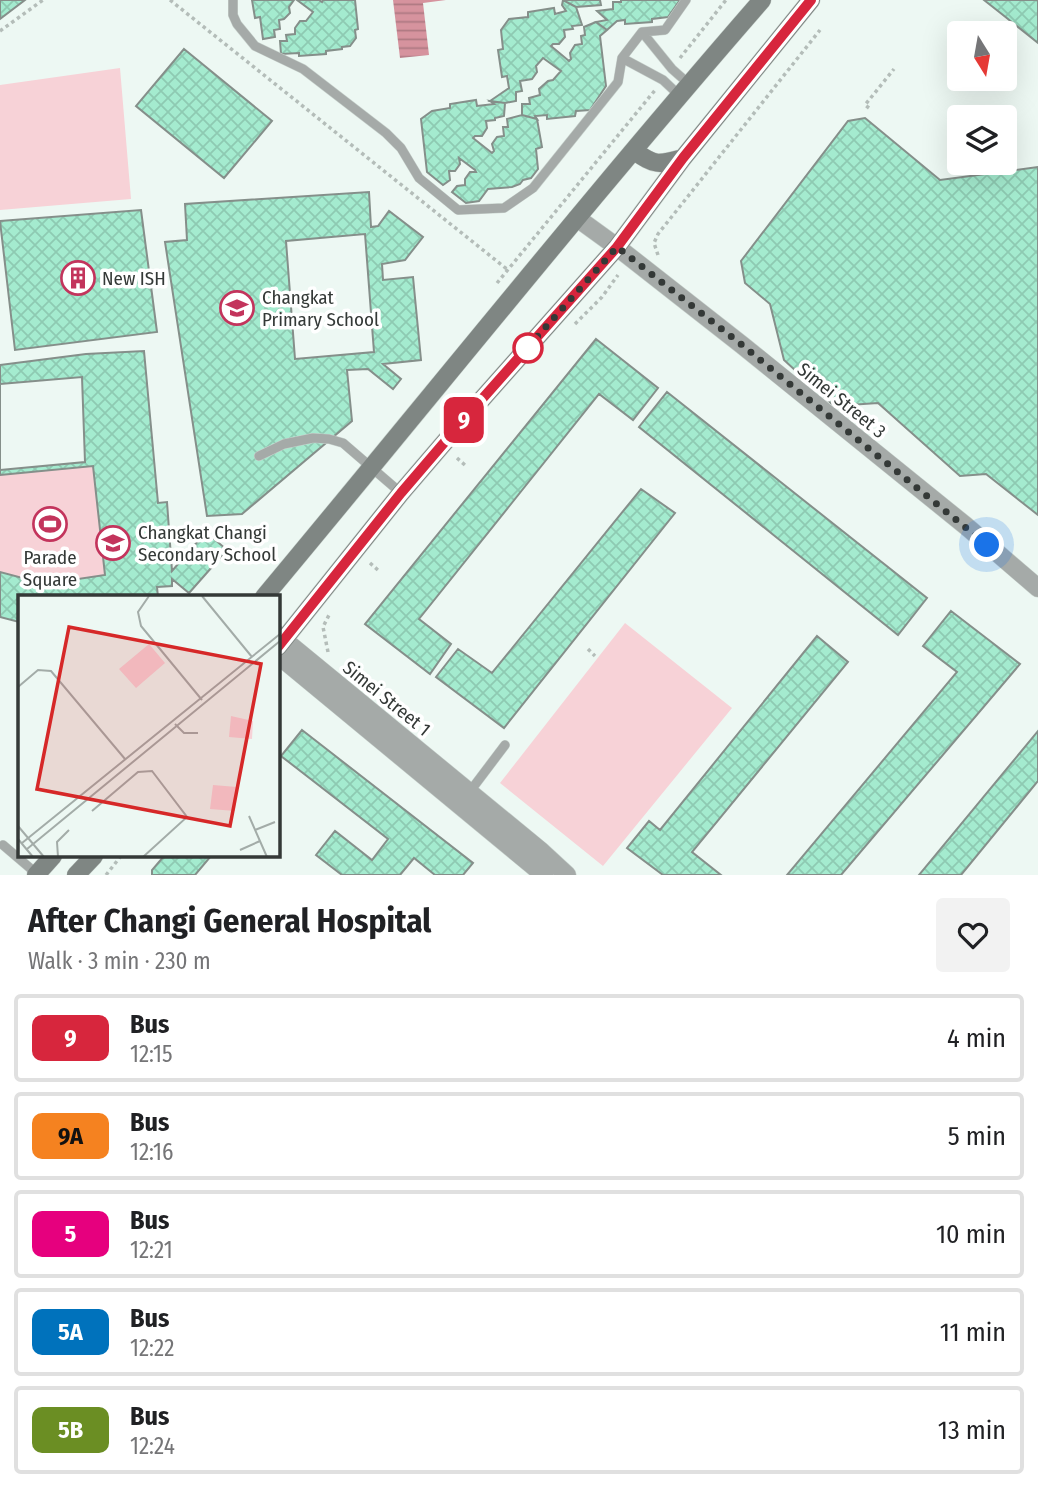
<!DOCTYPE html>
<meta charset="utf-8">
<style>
body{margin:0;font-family:"Fira Sans Condensed",sans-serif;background:#f2f2f2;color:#202124;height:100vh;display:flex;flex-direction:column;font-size:26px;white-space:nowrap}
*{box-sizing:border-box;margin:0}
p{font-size:23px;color:#757577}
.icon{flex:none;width:38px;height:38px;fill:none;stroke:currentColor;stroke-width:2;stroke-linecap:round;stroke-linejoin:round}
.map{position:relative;height:875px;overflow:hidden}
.drawer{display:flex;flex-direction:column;background:#fff;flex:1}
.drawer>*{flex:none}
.badge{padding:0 14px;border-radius:10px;font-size:24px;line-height:46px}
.needle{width:46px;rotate:169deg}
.tools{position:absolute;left:947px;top:21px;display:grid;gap:14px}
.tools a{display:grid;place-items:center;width:70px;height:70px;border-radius:7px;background:#fff;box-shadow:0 7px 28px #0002;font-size:35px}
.you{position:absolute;width:35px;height:35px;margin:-18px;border:5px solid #fff;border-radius:50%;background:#1a73e8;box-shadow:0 0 0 10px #1a73e833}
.map>.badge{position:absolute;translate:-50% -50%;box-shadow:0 0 0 4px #fff}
.round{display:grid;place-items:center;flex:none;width:74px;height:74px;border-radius:7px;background:#f2f2f2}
.summary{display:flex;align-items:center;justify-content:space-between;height:119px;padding:0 28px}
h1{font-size:33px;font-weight:700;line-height:52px}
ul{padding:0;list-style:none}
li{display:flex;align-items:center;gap:21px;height:88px;margin:0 14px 10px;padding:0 14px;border:4px solid #e0e0e0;border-radius:7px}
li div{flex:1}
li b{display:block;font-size:26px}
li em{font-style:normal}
li .badge{min-width:77px;font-weight:700;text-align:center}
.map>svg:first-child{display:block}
.grass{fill:#f7d2d7}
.water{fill:url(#water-rules)}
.building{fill:url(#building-cross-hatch);stroke:#858f8a;stroke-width:2;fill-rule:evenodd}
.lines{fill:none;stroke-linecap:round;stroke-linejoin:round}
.lane-casing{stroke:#c8d2cd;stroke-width:10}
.street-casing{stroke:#c8d2cd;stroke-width:19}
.secondary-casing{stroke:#c8d2cd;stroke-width:19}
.path{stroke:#b4bdb9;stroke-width:3.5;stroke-dasharray:3.5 3.5;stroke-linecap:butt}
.lane{stroke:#a5aaa8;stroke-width:9}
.street{stroke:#a5aaa8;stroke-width:18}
.secondary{stroke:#7f8683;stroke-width:18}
.line-casing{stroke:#fff;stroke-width:16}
.line{stroke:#d7263d;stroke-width:10}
.walk{stroke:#343937;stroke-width:7;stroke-dasharray:0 12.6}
.stop-dot{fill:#fff;stroke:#d7263d;stroke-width:3.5}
.labels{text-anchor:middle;stroke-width:7;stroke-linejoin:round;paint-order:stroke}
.poi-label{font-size:19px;fill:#343937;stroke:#fff;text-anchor:start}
.street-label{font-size:19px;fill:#343937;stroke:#fff}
.inset-road{fill:none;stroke:#a3aca8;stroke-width:2}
.view{fill:#d62828;fill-opacity:0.15;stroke:#d62828;stroke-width:3.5}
.inset-edge{fill:none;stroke:#343937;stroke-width:3.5}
</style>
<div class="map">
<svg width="1038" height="875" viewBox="0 0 1038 875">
<defs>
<pattern id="water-rules" width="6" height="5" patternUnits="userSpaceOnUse" patternTransform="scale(1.75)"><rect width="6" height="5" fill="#d6939e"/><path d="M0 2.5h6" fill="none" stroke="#ae7982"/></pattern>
<pattern id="building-cross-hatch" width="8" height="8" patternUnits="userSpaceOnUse" patternTransform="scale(1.75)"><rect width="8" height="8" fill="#a4ebcf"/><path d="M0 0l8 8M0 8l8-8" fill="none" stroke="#8ecab2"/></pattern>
</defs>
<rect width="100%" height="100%" fill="#edf8f3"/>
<!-- grass -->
<path class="grass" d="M120 68 131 199 0 210V85Z
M93 466 105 575 45 584 0 572V475Z
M625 623 732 708 603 866 500 783Z"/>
<!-- water -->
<path class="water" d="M393 0H446L423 3 429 55 400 58Z"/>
<!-- building -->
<path class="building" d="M0 0H25L0 19Z
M252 0H294L289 7 290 13 284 19 279 20 280 29 274 30 275 37 263 39 260 17 255 18Z
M297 0H319L322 2 323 0H355L358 29 355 30 356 38 350 46 342 47V49L326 51V54L299 56V53L281 54 280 41H287L286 35 295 34V28L300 21H306L313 12Z
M563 0H600L601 5 576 7Z
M563 0 576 7 582 25 572 26 573 29 564 30 565 37 559 44H553L551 46 569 61 571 59 570 53 575 45 582 44 581 36 585 35 584 27 596 22 607 30 600 36 606 86 590 110 576 111 575 116 547 119V115L535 116 537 119 522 115V104H530L529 98 540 95 539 89 548 81 553 80 561 71 543 58 536 66 537 72 532 79 520 81 522 91 516 92V101L505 103 490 101 509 88 507 76 502 77 498 50 503 49 501 30 509 19 528 17V12L554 8 555 14 566 11 562 5Z
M621 0H680L668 17 652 19V22L625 24V20L617 21 607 30 596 22 607 20 597 11 613 9V2H621Z
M984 0H1038V43L1003 15Z
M184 49 272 121 224 178 136 106Z
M476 100 477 106 494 104 490 101 505 103 504 116 495 118V120L486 121 487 128 482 136H475L473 138 492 153 494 151 492 144 497 137 504 136 503 127H508L507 119 522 115 537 119 542 147 536 149 538 169 531 178 523 180 520 184 512 187 488 189 479 201 466 203 452 192 457 186 465 185V179L470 172H476L475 170 459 158 460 164 455 171H449L450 180 443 185 427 172 421 119 432 111 450 108V104Z
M865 118 940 180 1038 167V515L986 474 960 476 878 403 834 406 784 360 770 304 745 283 741 261 848 121Z
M369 192 371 227 378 226 389 211 423 237 405 260 382 264 383 280 413 277 421 360 383 364 401 379 393 389 368 369 347 370 352 421 242 514 207 516 165 242 187 240 185 204ZM365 234 374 352 295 359 286 241Z
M141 210 157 332 15 350 0 221Z
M596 339 658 388 633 420 599 394 419 619 451 644 430 674 365 624Z
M144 351 158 503 167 502 172 571 206 532 227 550 189 593 172 579V586L157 587 158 597H19V622L0 617V572L45 584 105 575 93 466 0 475V365L86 354Z
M82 377 85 462 0 470V384Z
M667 392 927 598 898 635 639 427Z
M641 489 675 513 504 728 436 677 458 649 492 673Z
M951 611 1020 664 841 875H787L957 672 923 646Z
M817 636 848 662 692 852 721 875H663L627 848 649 821 660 830Z
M302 730 473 863 463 875H435L414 858 400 875H342L316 855 335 831 372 860 388 839 281 756Z
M1038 731V781L961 875H919Z
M164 856H211L195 875H152V870Z"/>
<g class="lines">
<!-- lane casing -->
<g class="lane-casing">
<path id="lane" d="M233 0V15L237 24 255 46 303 69 386 133 401 148 419 178 458 210 504 208 533 188 618 82 622 58 642 32 665 30 686 0
M642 32 672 69 689 84
M622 58 663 80 680 96
M259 456 284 444 313 438 329 439 343 443 401 493
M468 794 505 745
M3 845 37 874"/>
</g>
<!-- street casing -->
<g class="street-casing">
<path id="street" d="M577 218 617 247 742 345 966 526 1038 588
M278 635 541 851 567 875
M278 655 544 875"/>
</g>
<!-- secondary casing -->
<g class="secondary-casing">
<path id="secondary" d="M634 151C656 166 658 165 683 158
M264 597C430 398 592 195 762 0
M278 647 401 493 467 416 617 247 683 158 811 0
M36 875 53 856
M76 875 94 856"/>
</g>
<!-- path -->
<path class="path" d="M170 0 508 270
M0 31 43 0
M680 58 726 0
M869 108 865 105 894 69
M658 255 654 243 658 234 820 30
M497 283 656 89
M575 324 602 297 618 275
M457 458 466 466
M370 563 379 571
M588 649 595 656
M328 652 323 627 330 613
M106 875 121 856"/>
<!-- lane -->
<use href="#lane" class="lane"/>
<!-- street -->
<use href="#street" class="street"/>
<!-- secondary -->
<use href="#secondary" class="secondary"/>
</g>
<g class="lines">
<!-- line casing -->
<g class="line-casing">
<path id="line" d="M278 647 401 493 467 416 617 247 683 158 811 0"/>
</g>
<!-- line -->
<use href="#line" class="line"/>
<!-- walk -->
<path class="walk" d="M528 348 520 356 617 247 742 345 987 545"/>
</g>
<!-- icons -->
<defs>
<g id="building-ring" transform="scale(1.75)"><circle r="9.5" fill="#fff" stroke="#c3345c" stroke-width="1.5"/><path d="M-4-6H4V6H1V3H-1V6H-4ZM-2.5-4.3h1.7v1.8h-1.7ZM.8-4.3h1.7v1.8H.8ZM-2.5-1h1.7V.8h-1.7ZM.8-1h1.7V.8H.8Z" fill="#c3345c"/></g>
<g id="school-ring" transform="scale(1.75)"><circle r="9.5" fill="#fff" stroke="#c3345c" stroke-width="1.5"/><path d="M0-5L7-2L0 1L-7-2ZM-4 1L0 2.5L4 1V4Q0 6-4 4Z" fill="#c3345c"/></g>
<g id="stadium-ring" transform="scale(1.75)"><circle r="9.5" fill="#fff" stroke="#c3345c" stroke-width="1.5"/><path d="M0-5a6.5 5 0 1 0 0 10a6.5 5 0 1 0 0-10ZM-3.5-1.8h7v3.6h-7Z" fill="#c3345c"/></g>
</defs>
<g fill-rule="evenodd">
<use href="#building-ring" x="78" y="278"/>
<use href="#school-ring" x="237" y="308"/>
<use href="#stadium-ring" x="50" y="524"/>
<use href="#school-ring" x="113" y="543"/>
</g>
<!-- markers -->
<circle class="stop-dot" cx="528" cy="348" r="14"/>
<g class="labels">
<!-- poi labels -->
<g class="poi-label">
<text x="102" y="285">New ISH</text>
<text x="262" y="304">Changkat<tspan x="262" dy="22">Primary School</tspan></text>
<text x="138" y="539">Changkat Changi<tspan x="138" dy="22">Secondary School</tspan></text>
<text x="50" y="564" text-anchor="middle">Parade<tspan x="50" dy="22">Square</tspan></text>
</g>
<!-- street labels -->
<g class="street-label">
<text transform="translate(842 400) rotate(39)" y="7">Simei Street 3</text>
<text transform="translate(387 698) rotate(39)" y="7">Simei Street 1</text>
</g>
</g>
<!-- overview -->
<g transform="translate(18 595)">
<rect width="262" height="262" fill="#edf8f3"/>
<path d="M131 49 147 68 118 93 101 74ZM213 121 235 126 234 144 211 142ZM195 190 219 192 217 216 192 214Z" fill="#f7d2d7"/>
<path class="inset-road" d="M131 1 120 17 123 31 184 105M184 1 234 62M0 92 20 75 33 76 107 164M157 129 166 138H180M74 216 120 177 134 176 169 222 125 262M231 221 249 262M0 231 26 262M237 235 257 227M0 244 15 262M4 248 262 39M9 254 262 46M222 255 242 246M40 262 39 247 51 235"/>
<path class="view" d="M51 32 243 69 212 231 19 194Z"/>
<rect width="262" height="262" class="inset-edge"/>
</g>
</svg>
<div class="tools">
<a><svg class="needle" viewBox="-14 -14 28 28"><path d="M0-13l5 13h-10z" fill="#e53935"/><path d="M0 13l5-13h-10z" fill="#757577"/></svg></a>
<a><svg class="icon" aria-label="layers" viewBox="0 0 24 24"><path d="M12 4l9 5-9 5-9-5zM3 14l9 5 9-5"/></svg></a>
</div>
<div class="you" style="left:987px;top:545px"></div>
<b class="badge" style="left:464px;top:420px;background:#d7263d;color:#fff">9</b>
</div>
<section class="drawer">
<div class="summary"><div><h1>After Changi General Hospital</h1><p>Walk · 3 min · 230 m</p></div><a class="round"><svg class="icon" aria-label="heart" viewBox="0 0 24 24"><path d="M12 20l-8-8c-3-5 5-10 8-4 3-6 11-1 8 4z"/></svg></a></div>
<ul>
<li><span class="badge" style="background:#d7263d;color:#fff">9</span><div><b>Bus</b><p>12:15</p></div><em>4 min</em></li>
<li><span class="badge" style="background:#f58220;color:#111">9A</span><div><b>Bus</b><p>12:16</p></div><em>5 min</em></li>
<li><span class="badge" style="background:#e6007e;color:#fff">5</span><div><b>Bus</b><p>12:21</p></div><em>10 min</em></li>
<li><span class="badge" style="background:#0072bc;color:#fff">5A</span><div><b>Bus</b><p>12:22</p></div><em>11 min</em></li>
<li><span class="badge" style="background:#6b8e23;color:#fff">5B</span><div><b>Bus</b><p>12:24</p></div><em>13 min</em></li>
</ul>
</section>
